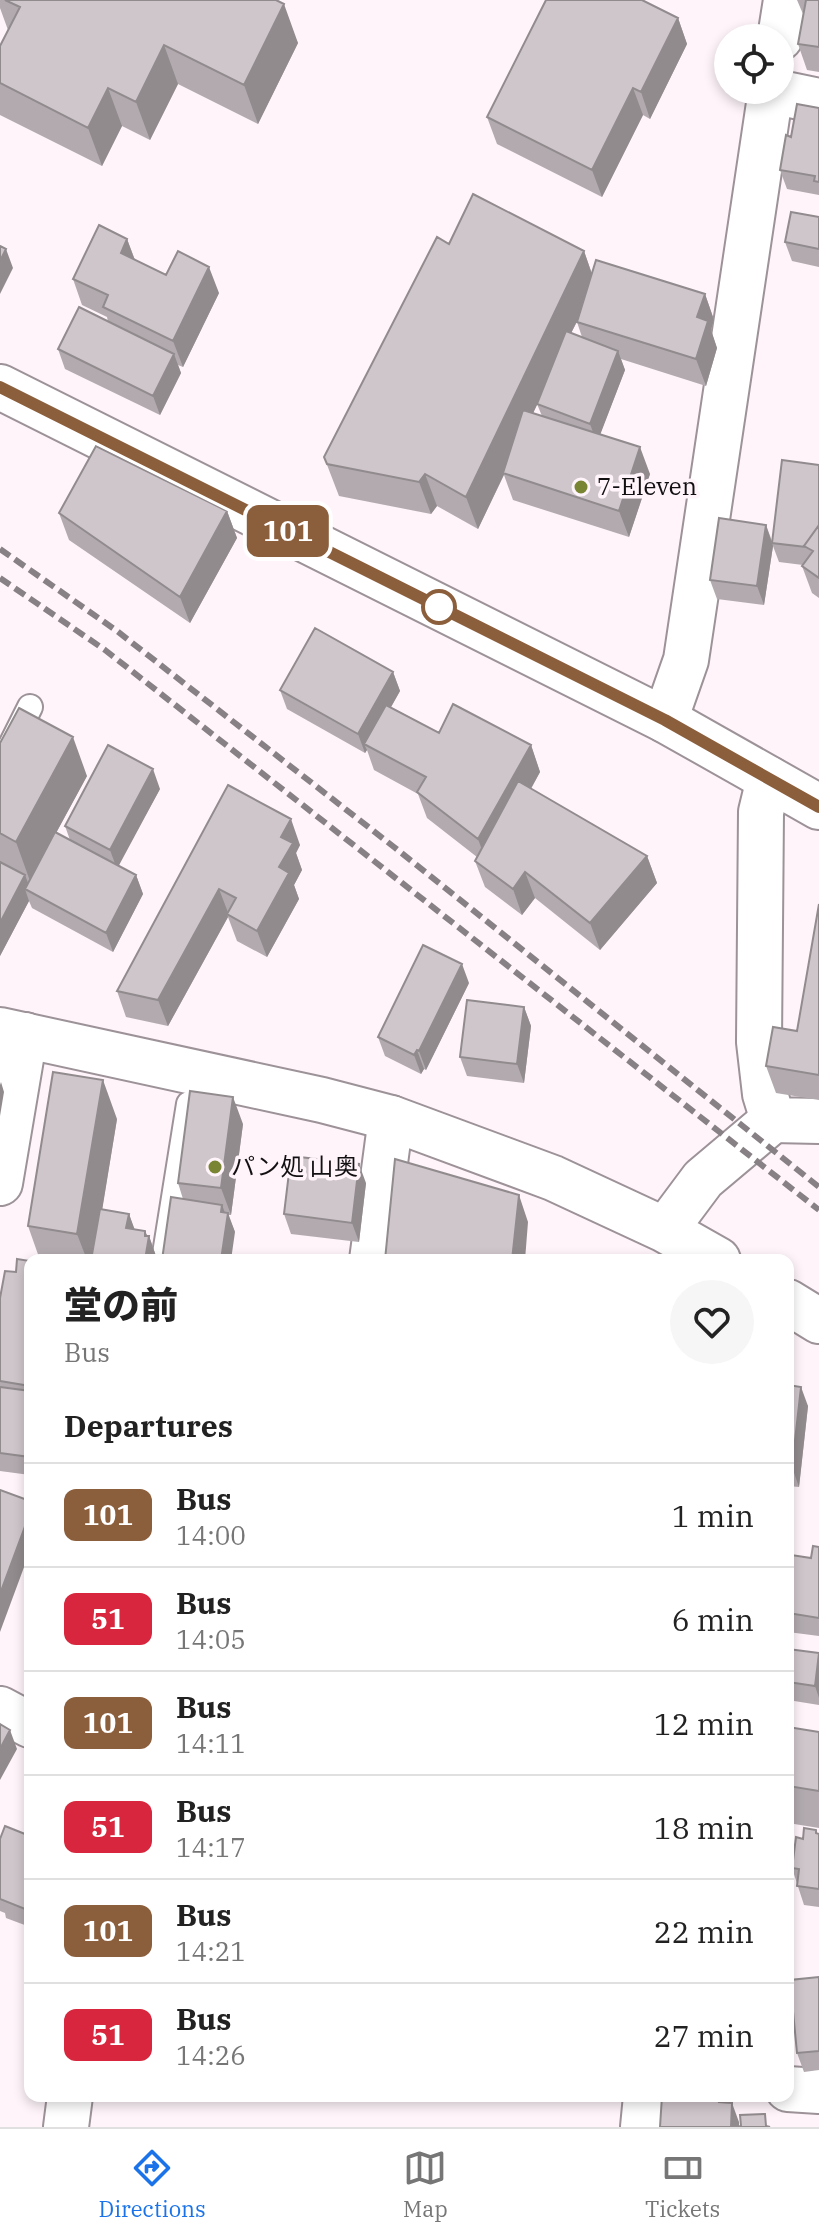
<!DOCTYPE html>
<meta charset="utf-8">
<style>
body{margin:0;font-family:"IBM Plex Serif","Noto Sans JP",serif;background:#f6f6f6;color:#222;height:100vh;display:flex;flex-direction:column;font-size:30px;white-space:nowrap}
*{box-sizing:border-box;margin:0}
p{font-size:26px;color:#767676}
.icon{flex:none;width:44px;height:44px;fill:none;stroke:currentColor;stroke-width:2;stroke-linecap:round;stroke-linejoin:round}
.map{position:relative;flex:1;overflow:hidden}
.panel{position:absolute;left:24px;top:1254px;width:770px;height:848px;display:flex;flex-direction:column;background:#fff;border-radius:16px;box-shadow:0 4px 12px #0003}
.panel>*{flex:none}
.badge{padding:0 16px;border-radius:12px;font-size:28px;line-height:52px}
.controls{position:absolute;left:714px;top:24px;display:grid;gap:16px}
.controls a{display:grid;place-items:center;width:80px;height:80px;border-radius:50%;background:#fff;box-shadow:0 4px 12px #0003;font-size:40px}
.map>.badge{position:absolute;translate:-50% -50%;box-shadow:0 0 0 4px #fff}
h2{padding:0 40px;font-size:30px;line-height:72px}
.round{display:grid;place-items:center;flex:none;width:84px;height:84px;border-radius:42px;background:#f6f6f6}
.summary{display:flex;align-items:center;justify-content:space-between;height:136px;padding:0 40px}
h1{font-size:38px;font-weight:800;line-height:60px}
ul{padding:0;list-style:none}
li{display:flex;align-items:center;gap:24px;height:104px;padding:0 40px;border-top:2px solid #e0e0e0}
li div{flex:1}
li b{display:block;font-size:30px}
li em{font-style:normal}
li .badge{min-width:88px;font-weight:700;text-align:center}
.tabs{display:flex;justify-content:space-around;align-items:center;height:112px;border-top:2px solid #e0e0e0;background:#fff;font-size:22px;color:#767676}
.tabs a{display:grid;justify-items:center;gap:4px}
.tabs .active{color:#1a73e8}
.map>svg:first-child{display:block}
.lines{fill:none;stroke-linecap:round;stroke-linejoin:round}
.service-casing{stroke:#9c9298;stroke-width:28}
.minor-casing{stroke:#9c9298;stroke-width:48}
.tertiary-casing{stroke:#9c9298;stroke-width:48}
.trunk-casing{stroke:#9c9298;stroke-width:48}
.service{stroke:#fff;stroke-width:24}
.minor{stroke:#fff;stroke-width:44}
.tertiary{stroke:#fff;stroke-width:44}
.trunk{stroke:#fff;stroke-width:44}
.rail{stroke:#878084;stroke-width:6;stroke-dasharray:12 6;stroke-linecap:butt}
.wall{fill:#b2aaaf;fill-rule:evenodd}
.shaded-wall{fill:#918b8e}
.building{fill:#cfc6cb;stroke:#918b8e;stroke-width:2}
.line-casing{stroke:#fff;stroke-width:18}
.line{stroke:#8b5e3c;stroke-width:12}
.poi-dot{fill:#798532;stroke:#fef4fa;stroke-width:3}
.stop-dot{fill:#fff;stroke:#8b5e3c;stroke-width:4}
.labels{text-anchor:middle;stroke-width:7;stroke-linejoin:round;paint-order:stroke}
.poi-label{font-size:24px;fill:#120f11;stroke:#fef4fa;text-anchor:start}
</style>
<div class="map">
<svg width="819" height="2127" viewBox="0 0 819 2127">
<rect width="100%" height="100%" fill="#fef4fa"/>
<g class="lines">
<!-- service casing -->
<g class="service-casing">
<path id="service" d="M0 767 30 707
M164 1260 189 1104"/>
</g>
<!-- minor casing -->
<g class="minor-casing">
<path id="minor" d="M780 38 786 0
M771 91 819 101
M665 720 686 660 771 90
M769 779 761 812 759 1042 765 1094 773 1120 819 1121
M0 1183 25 1035
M372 1260 391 1118
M0 1709 30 1725
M788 2089 819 2091
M66 2127 70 2096
M643 2127 646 2096"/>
</g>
<!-- tertiary casing -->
<g class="tertiary-casing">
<path id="tertiary" d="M0 1030 322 1100 391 1118 553 1178 665 1230 718 1260
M665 1230 703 1179 773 1120
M788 1302 819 1321"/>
</g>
<!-- trunk casing -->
<g class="trunk-casing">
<path id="trunk" d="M0 387 665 720 819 807"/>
</g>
<!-- service -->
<use href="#service" class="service"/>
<!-- minor -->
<use href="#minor" class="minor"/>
<!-- tertiary -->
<use href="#tertiary" class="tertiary"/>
<!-- trunk -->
<use href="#trunk" class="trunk"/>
<!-- rail -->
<path class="rail" d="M0 549 117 631 394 847 819 1187
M0 578 105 650 819 1210"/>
</g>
<!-- wall -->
<path class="wall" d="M0 0H276L298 43 258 124 178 84 150 140 122 126 102 166 0 115V46L8 30 0 8Z
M797 0H819V72L807 70 798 44 803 14Z
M678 18 687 44 650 119 643 115 602 197 497 144 487 117Z
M819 108V195L787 189 780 170 791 137Z
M819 217V267L792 261 785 242Z
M127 239 135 260 166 275 219 293 183 367 178 365 181 373 160 415 65 369 58 349 108 322 107 317 82 305 73 279Z
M449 244 584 251 592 274 705 294 714 320 711 330 717 348 706 386 621 359 625 370 600 434 650 474 629 537 513 500 504 475 478 529 437 506 431 514 339 496 324 457ZM577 322 582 337 571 333ZM537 404 542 416 533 413Z
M819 465V598L812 593 802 566 803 565 779 562 773 546 764 605 717 599 710 580 766 525 772 541Z
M227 511 237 538 190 623 69 540 59 513Z
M393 672 400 691 391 707 439 733 531 745 540 772 531 789 647 856 657 883 600 950 535 898 522 915 485 887 475 861 477 857 427 818 418 794 374 770 367 750 365 753 287 709 280 690Z
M0 743 87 776 56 833 70 840 65 826 160 789 118 865 136 875 143 894 113 952 32 908 29 901 0 956Z
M228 785 300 845 296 853 302 870 294 885 299 899 267 957 237 941 228 917 168 1026 126 1017 117 991Z
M819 904V1100L776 1093 766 1066 797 1031Z
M469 983 426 1070 424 1069 421 1074 385 1056 378 1037Z
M524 1007 531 1026 524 1083 467 1076 460 1057Z
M117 1119 102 1209 129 1214 134 1229 149 1236 156 1256 155 1260H40L28 1226Z
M243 1124 231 1215H228L235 1232 183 1199 178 1183Z
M366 1183 359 1242 291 1234 284 1214Z
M30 1261V1475L0 1471V1298L16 1272Z
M788 1385 808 1406 799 1487 788 1486Z
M788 1547 792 1548 794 1555 811 1558 819 1547V1636L788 1632Z
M788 1649 819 1653V1705L788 1700Z
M788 1727 819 1732V1828L788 1823Z
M817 1833 819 1834V1907L804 1905 792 1868 803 1839Z
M30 1836V1927L6 1918 5 1913 0 1911V1839Z
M819 1977V2070L804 2072 797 2053Z
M788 1992 789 1996 793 2058H788Z"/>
<!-- shaded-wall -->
<path class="shaded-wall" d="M284 4 298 43 258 124 244 85Z
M678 18 687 44 650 119 641 92Z
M164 45 178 84 150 140 136 102Z
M108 88 122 126 102 166 88 128Z
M633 88 643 115 602 197 592 170Z
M127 239 137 266 121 253Z
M6 249 13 268 0 294V261Z
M584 251 595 283 478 529 466 497Z
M209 267 219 293 183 367 173 341Z
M705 294 714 320 711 330 717 348 706 386 696 359 697 317Z
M618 351 625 370 597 443 590 424Z
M174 354 181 373 160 415 153 396Z
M640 447 650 474 629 537 619 511Z
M425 474 437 506 431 514 419 482Z
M227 511 237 538 190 623 180 597Z
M766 525 773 546 764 605 757 586Z
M393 672 400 691 369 746 364 744 367 750 365 753 358 734Z
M73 737 87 776 30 881 16 842Z
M531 745 540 772 488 866 478 839Z
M153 769 160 789 117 869 110 850Z
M291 819 300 845 296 853 302 870 294 885 299 899 267 957 257 931 279 867 281 837Z
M647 856 657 883 600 950 590 923Z
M525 872 535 898 522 915 513 889Z
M25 875 32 893 25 889 29 901 0 956V923Z
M136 875 143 894 113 952 106 933Z
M219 889 229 915 227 914 228 917 168 1026 158 1000Z
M462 964 469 983 426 1070 419 1051Z
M524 1007 531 1026 524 1083 517 1064Z
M417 1050 424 1069 421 1074 414 1055Z
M103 1080 117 1119 94 1260H87L77 1234Z
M1 1082 4 1092 0 1116V1085Z
M233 1097 243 1124 231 1215 221 1188Z
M359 1164 366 1183 359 1242 352 1223Z
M519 1195 528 1222 525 1260H512Z
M222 1205 227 1218 228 1213 235 1232 231 1260H221V1212Z
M129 1214 136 1233 126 1228Z
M145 1231 149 1239V1236L156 1256 155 1260H145Z
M801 1387 808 1406 799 1487 792 1467Z
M30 1513V1551L0 1632V1594Z
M819 1658V1698L815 1686Z
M10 1730 17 1749 0 1780V1749Z
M788 1992 789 1996 793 2058 788 2043Z
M732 2103 739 2122V2127H731Z"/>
<!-- building -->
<path class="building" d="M5 0H276L284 4 244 85 164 45 136 102 108 88 88 128 0 83V46L20 7Z
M546 0H642L678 18 641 92 633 88 592 170 487 117Z
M806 0H819V47L798 44Z
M797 104 819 108V182L814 181 815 176 780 170 786 135 791 137Z
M473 194 584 251 466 497 425 474 419 482 327 464 324 457 437 237 449 244Z
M791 212 819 217V249L785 242Z
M99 225 127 239 121 253 166 275 178 251 209 267 173 341 103 307 108 295 73 279Z
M0 246 6 249 0 261Z
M596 260 705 294 697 317 708 321 696 359 577 322Z
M79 307 174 354 153 396 58 349Z
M566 331 618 351 590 424 537 404Z
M523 410 640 447 619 511 503 473Z
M96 446 227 511 180 597 59 513Z
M782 460 819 465V525L804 546 806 547 772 543Z
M719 518 766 525 757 586 710 580Z
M819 525V578L802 566 813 551 804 546Z
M315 628 393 672 358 734 280 690Z
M453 704 531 745 478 839 417 792 426 777 364 744 386 705 439 733Z
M19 708 73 737 16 842 0 833V743Z
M108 745 153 769 110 850 65 826Z
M518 781 647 856 590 923 525 872 513 889 475 861Z
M228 785 291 819 281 837 293 843 279 867 289 873 257 931 227 914 236 898 219 889 158 1000 117 991Z
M55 832 136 875 106 933 25 889Z
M0 862 25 875 0 923Z
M819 904V1075L766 1066 773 1027 797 1031Z
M423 945 462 964 419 1051 417 1050 414 1055 378 1037Z
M467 1000 524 1007 517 1064 460 1057Z
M53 1072 103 1080 77 1234 28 1226Z
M190 1091 233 1097 221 1188 178 1183Z
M291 1156 359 1164 352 1223 284 1214Z
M395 1159 519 1195 512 1260H385Z
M171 1197 222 1205 221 1212 228 1213 221 1260H162Z
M100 1209 129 1214 126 1228 145 1231V1236H149L145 1260H91Z
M17 1259 30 1261V1386L0 1381V1298L5 1271 16 1272Z
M788 1385 801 1387 792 1467H788Z
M0 1387 30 1391V1457L0 1453Z
M0 1490 30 1501V1513L0 1594Z
M813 1546 819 1547V1618L788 1613V1547L792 1548 791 1555 811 1558Z
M788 1649 819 1653 815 1686 788 1682Z
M0 1724 10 1730 0 1749Z
M788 1727 819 1732V1791L788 1786Z
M5 1826 30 1836V1911L0 1899V1839Z
M804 1828 816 1830V1833L819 1834V1889L797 1886 799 1869 792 1868 796 1837 803 1839Z
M819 1977V2051L797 2053 790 1980Z
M662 2096H720L719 2102 732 2103 731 2127H660Z
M765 2114 766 2126 770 2127H736L741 2126 740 2115Z"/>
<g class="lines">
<!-- line casing -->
<g class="line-casing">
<path id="line" d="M0 387 665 720 819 807"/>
</g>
<!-- line -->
<use href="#line" class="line"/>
</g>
<!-- markers -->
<g class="poi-dot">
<circle cx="581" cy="487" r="8"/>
<circle cx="215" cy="1167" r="8"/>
</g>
<circle class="stop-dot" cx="439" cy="607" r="16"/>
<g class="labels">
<!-- poi labels -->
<g class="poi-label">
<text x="597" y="495">7-Eleven</text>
<text x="231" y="1175">パン処 山奥</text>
</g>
</g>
</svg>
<div class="controls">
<a><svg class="icon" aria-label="locate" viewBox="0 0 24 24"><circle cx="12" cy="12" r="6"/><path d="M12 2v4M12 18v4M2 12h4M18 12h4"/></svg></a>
</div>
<b class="badge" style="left:288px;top:531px;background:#8b5e3c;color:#fff">101</b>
<section class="panel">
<div class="summary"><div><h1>堂の前</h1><p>Bus</p></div><a class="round"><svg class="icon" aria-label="heart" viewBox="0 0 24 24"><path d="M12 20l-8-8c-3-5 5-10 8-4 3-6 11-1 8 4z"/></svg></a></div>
<h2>Departures</h2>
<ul>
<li><span class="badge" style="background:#8b5e3c;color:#fff">101</span><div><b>Bus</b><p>14:00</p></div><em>1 min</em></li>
<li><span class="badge" style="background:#d7263d;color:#fff">51</span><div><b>Bus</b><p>14:05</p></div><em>6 min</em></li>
<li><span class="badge" style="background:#8b5e3c;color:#fff">101</span><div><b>Bus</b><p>14:11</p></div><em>12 min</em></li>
<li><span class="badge" style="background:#d7263d;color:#fff">51</span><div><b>Bus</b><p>14:17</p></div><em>18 min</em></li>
<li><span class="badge" style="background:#8b5e3c;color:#fff">101</span><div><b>Bus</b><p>14:21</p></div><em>22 min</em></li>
<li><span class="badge" style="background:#d7263d;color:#fff">51</span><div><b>Bus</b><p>14:26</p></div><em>27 min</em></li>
</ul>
</section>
</div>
<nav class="tabs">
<a class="active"><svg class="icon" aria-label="directions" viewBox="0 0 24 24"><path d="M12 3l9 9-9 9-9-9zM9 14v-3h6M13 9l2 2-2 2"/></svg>Directions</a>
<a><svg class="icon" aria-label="map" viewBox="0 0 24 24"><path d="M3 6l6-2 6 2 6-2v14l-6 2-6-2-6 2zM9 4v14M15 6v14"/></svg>Map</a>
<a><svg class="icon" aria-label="tickets" viewBox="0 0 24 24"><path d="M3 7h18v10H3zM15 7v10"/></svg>Tickets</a>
</nav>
